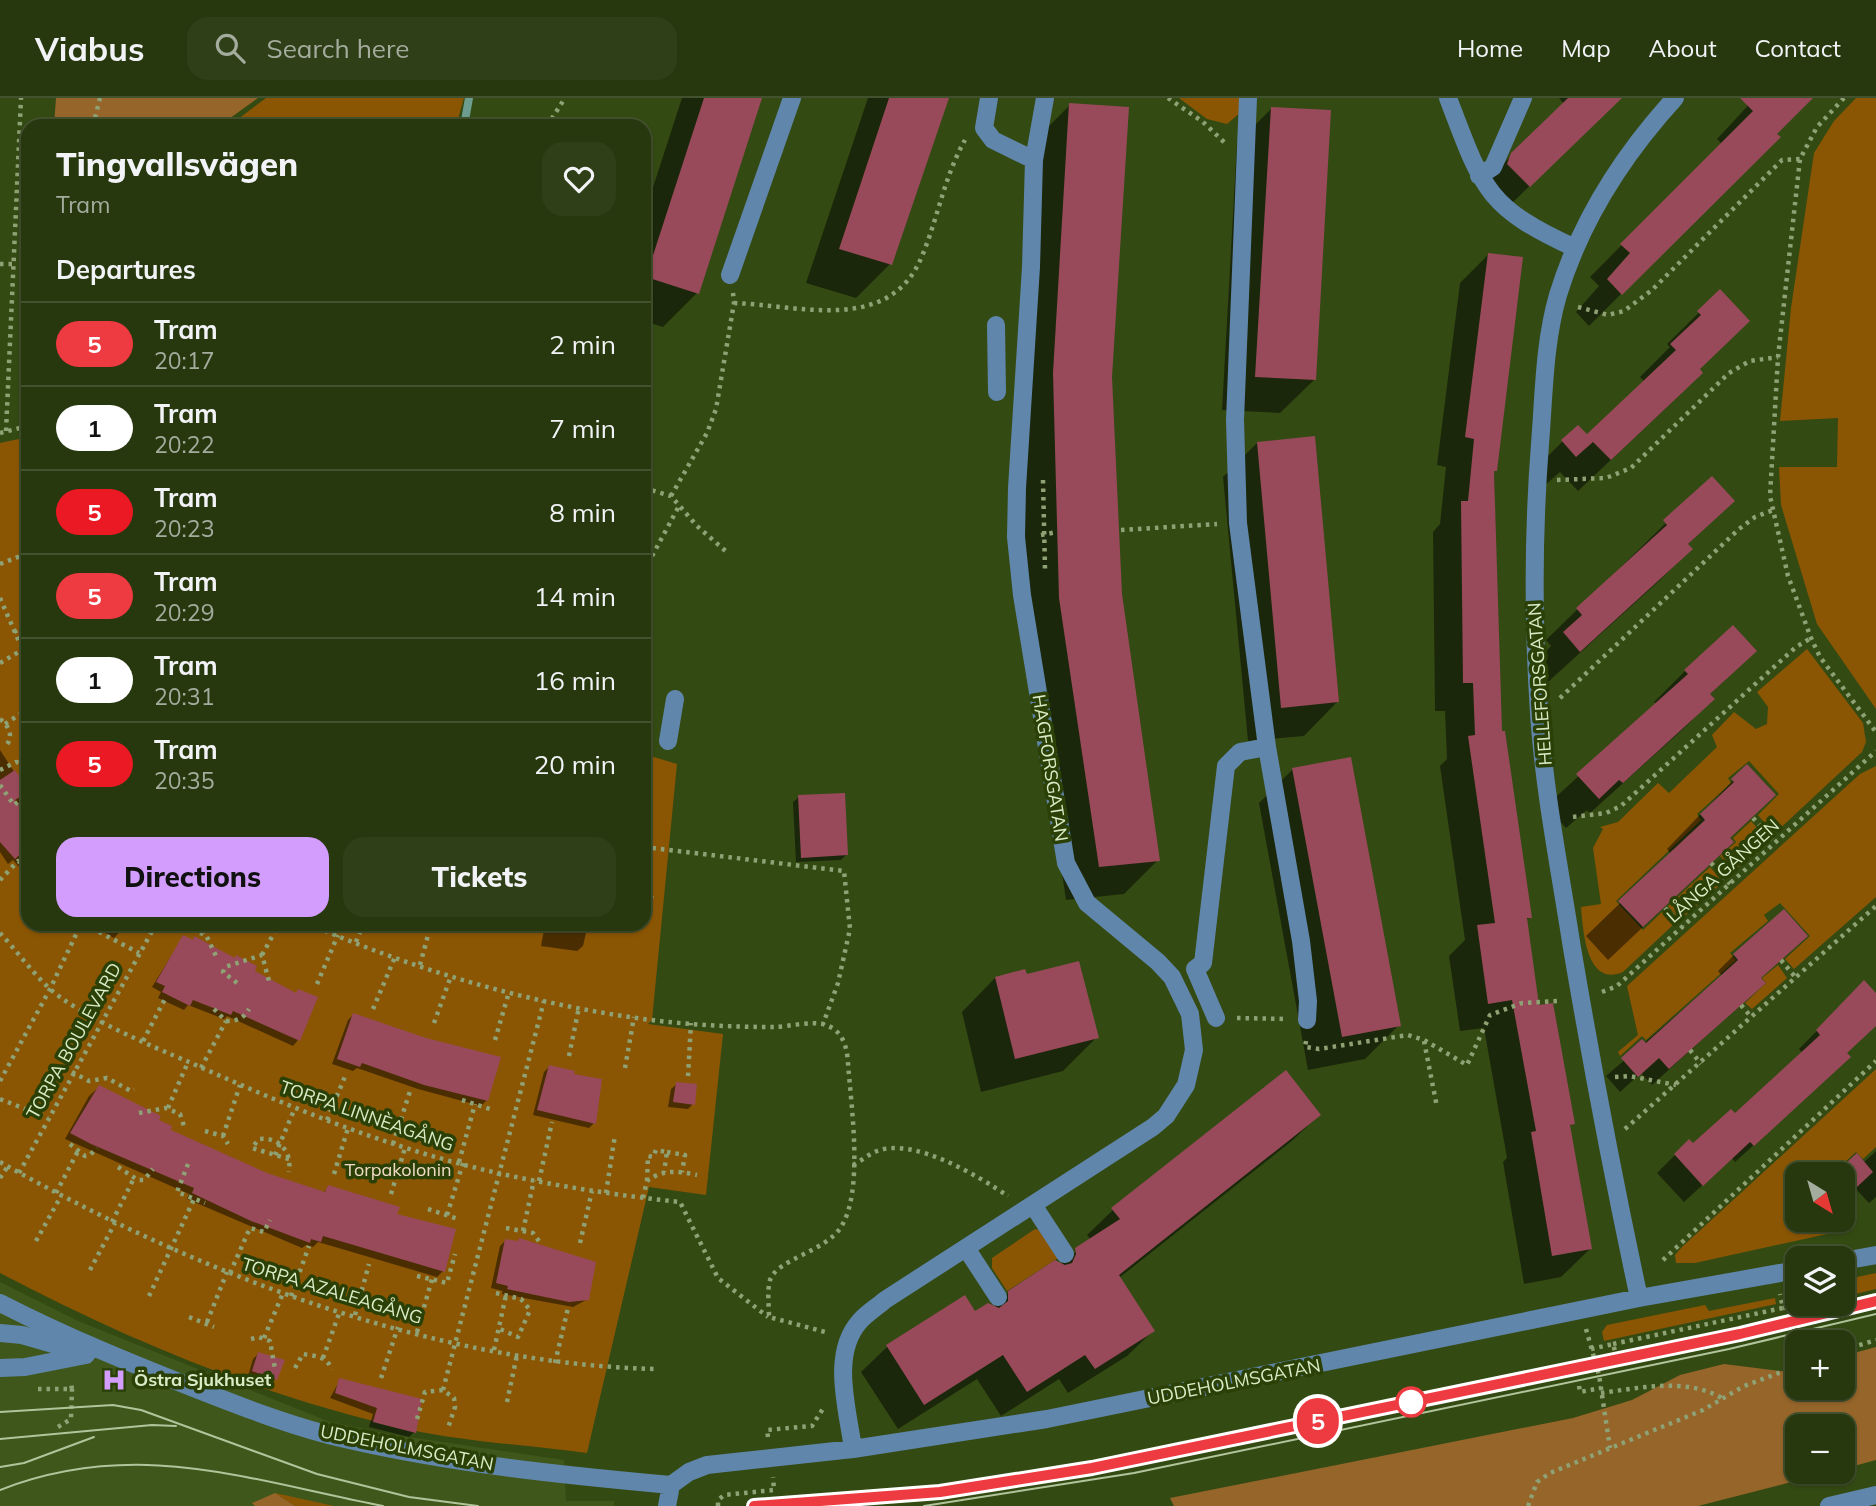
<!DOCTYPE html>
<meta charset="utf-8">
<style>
body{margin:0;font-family:Mulish,sans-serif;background:#2f3f17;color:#f1f3f6;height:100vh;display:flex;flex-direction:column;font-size:26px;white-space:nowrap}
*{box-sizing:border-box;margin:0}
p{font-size:23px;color:#a4ac9e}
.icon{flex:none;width:38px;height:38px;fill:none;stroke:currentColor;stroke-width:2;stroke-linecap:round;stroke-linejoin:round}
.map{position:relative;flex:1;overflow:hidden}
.panel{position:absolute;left:21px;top:21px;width:630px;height:812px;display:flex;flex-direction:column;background:#27380e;border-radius:21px;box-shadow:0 2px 5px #0004,0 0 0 2px #43522e}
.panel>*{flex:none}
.badge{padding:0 14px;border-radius:23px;font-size:24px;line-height:46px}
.needle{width:46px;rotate:143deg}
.fabs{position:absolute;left:1785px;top:1064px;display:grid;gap:14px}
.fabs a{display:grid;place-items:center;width:70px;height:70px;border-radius:14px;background:#27380e;box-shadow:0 2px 5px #0004,0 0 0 2px #43522e;font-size:35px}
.map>.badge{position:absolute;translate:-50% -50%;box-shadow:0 0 0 4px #fff}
h2{padding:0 35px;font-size:26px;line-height:63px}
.round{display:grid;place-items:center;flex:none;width:74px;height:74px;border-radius:21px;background:#2f3f17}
.summary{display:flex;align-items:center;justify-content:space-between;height:119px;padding:0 35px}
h1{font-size:33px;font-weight:800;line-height:52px}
.button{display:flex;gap:14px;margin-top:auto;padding:14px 35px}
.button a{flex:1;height:80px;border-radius:21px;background:#d29dfd;color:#111;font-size:28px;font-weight:800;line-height:80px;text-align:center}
.button a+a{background:#2f3f17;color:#f1f3f6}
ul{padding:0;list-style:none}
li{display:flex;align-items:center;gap:21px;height:84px;padding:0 35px;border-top:2px solid #43522e}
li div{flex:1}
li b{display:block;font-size:26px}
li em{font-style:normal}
li .badge{min-width:77px;font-weight:700;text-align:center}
header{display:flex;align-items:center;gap:42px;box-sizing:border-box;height:98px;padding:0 35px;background:#27380e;border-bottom:2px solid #43522e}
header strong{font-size:33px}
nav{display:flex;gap:38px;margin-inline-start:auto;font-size:24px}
.search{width:490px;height:63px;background:#2f3f17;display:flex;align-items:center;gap:18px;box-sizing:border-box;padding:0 24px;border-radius:21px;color:#a4ac9e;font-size:26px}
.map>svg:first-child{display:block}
.built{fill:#3f571b}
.green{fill:#8b5604}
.forest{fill:#95652a}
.shadow{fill:#0007}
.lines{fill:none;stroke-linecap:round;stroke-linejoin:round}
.stream{stroke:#6d9d8e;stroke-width:8}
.building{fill:#984a5a}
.path{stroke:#8fa275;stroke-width:4.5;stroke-dasharray:3.5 5;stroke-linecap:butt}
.minor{stroke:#6086ac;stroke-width:18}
.tram{stroke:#b1c49b;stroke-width:2}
.line-casing{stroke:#fff;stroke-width:16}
.line{stroke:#ee3a41;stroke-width:10}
.stop-dot{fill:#fff;stroke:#ee3a41;stroke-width:3.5}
.labels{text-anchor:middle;stroke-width:7;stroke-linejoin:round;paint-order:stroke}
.street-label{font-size:18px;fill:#daecc7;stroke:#2a4006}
.park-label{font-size:18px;fill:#f1dbc5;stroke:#2a4006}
.poi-label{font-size:18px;font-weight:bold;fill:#daecc7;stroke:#2a4006;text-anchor:start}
</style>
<header>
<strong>Viabus</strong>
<div class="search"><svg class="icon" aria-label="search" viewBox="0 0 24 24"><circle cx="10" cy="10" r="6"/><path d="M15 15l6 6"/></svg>Search here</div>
<nav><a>Home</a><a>Map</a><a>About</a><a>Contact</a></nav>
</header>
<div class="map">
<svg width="1876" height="1408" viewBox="0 0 1876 1408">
<rect width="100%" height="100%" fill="#344a13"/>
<!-- built -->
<path class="built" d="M0 1184 78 1223 330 1324 395 1337 564 1362 566 1403H614V1408H0Z"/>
<!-- green -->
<path class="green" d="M266 0H464L456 28H229Z
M1179 0H1241L1240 15 1227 26 1207 21Z
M1856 0H1876V611L1817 526 1781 407 1779 369H1837L1838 320 1780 323 1791 210 1814 55 1834 23Z
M28 339V826H644V656L677 666 652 922 648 926 723 936 706 1097 649 1089 587 1355C528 1347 465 1344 407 1331 267 1300 127 1242 0 1175V345Z
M1807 551 1863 625 1866 644 1862 654 1774 736 1758 717 1779 696 1749 663 1728 680 1731 685 1697 716 1701 722 1616 803 1643 832 1662 814 1673 827 1623 874C1586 890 1583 831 1581 809L1601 806 1593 750 1603 731 1600 729 1618 724 1658 685 1669 695 1717 649 1712 637 1734 614 1756 631 1767 626 1768 609 1757 594Z
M1876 668V799L1794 871 1785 861 1810 838 1780 805 1764 817 1768 823 1730 855 1736 862 1646 942 1642 938 1620 958 1618 954 1638 937 1627 888 1860 676Z
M1751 723 1767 741 1734 773 1720 758 1736 744 1733 740Z
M1710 769 1723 784 1680 822 1668 808Z
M1778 867 1787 880 1752 911 1745 905 1766 885 1762 880Z
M1876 971V1049L1863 1061 1856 1054 1832 1076H1797V1122H1843V1118L1850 1131 1695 1165H1676L1675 1157 1682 1149Z
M1035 1131 1039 1132 1058 1160 1007 1193 992 1170V1160Z
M1876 1175V1191L1843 1199V1182Z
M1775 1200 1776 1206 1604 1243 1602 1234 1607 1227 1705 1207 1709 1213Z
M275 1395 334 1408H295Z"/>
<!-- forest -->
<path class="forest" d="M56 0H258L219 28H54Z
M1876 1249V1362L1843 1371V1328H1797V1374H1831L1698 1408H1174L1170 1400 1573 1320 1632 1302 1680 1277 1724 1266 1797 1275V1290H1843V1258Z
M275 1395 295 1408H255L252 1405Z"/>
<!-- shadow -->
<path class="shadow" d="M682 0H760L697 195 663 229 644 223V117Z
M868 0H947L890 166 856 200 806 185Z
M1559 0H1610L1588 31 1505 112 1488 81 1564 6Z
M1755 0H1810L1775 36 1778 39 1589 228 1576 214 1599 188 1590 179 1722 46 1717 41Z
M1070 7 1111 279 1120 496 1158 762 1124 796 1066 802 1026 535 1020 311 1036 41Z
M1271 11 1314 282 1280 315 1222 312 1237 45Z
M1489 156 1500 635 1530 819 1525 823 1538 909 1573 1025 1569 1029 1590 1151 1561 1179 1524 1186 1503 1064 1507 1060 1484 930 1460 933 1449 858 1465 842 1440 668 1447 661 1445 613H1435L1433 434 1440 426 1446 369 1437 367 1460 185Z
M1720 194 1669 307 1578 393 1560 374 1543 389 1531 375 1563 343 1587 339 1645 284 1640 279 1670 249 1667 246Z
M1257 345 1337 604 1304 638 1248 643 1223 379Z
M1712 380 1733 403 1687 447 1691 451 1660 482 1548 584 1533 567 1551 548 1546 542Z
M28 383V407L25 395Z
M1755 553 1709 597 1713 601 1682 632 1590 715 1587 712 1566 730 1546 708 1657 606 1654 604 1685 573Z
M0 652 28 695V764L20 770 13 762 8 766 0 754Z
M1747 668 1729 741 1698 777 1608 862 1586 838 1671 756 1667 751Z
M1293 671 1399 927 1365 961 1308 972 1259 705Z
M799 699 846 757 841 762 796 764 793 704Z
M89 826H127L114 840Z
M477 826H507L501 833Z
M545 826H588L583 848 577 853 541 848Z
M183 839 192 843 195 840 295 896 298 893 316 900 298 942 293 948 227 918 224 921 188 907 184 912 158 900 161 894 152 889Z
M1734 857 1760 881 1747 901 1652 987 1641 975 1620 994 1606 978 1722 878 1718 873Z
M995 880 1097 939 1063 973 981 994 962 914Z
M1864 885 1876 897V927L1845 956 1831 977 1735 1064 1732 1060 1684 1104 1657 1075 1689 1043 1693 1047 1735 1017 1803 955 1799 951Z
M353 917 426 941 487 1002 481 1008 418 991 357 970 353 973 332 966 348 922Z
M549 969 594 1025 589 1030 533 1017 544 974Z
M677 986 693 1006 688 1011 668 1009 671 991Z
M99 989 169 1033 267 1076 323 1095 329 1089 443 1173 437 1179 318 1144 313 1149 306 1147 302 1150 187 1101 189 1096 65 1041 89 998Z
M1319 1017 1293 1042 1119 1180 1153 1233 1127 1258 1068 1295 1059 1281 1001 1318 977 1281 898 1331 861 1274 887 1249 964 1199 975 1216 994 1209 1009 1194 1060 1167 1091 1142 1087 1137 1113 1112Z
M1876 1053V1099L1869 1105 1854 1089 1843 1100V1076H1836L1856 1058 1863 1065Z
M506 1142 588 1201 573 1209 502 1196 503 1193 491 1190 500 1148Z
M258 1256 275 1281 270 1286 248 1278 253 1261Z
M340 1282 414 1334 409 1339 369 1329 373 1316 330 1300Z"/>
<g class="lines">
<!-- stream -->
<path class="stream" d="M464 28 469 0"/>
</g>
<!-- building -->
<path class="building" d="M704 0H762L699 196 646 179Z
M889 0H949L892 167 839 151Z
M1568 0H1622L1530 89 1507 66 1511 55Z
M1740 0H1813L1777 36 1781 39 1622 197 1607 181 1630 155 1620 146 1753 13Z
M1069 5 1129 9 1112 279 1122 496 1160 763 1099 769 1059 500 1053 275Z
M1271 9 1331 12 1316 282 1255 279Z
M1488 155 1523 159 1497 373H1494L1502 633H1505L1532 820H1527L1539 907 1553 905 1575 1026 1570 1027 1592 1151 1552 1158 1531 1034 1536 1033 1512 902 1488 906 1477 827 1495 825 1468 638 1475 637 1473 585H1463L1461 403H1468L1474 341 1465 339Z
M1720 191 1750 223 1700 271 1703 275 1611 362 1593 344 1576 359 1561 342 1578 327 1587 336 1676 252 1670 246 1701 217 1697 213Z
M1315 338 1339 604 1281 610 1257 344Z
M1712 378 1735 403 1688 446 1693 451 1580 554 1563 534 1582 517 1576 510 1667 427 1663 422Z
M1733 527 1757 553 1710 596 1715 601 1623 685 1619 682 1599 701 1576 676 1688 576 1684 572Z
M1351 659 1401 928 1342 939 1292 670Z
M1747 666 1776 697 1730 740 1734 744 1643 829 1618 803 1705 722 1700 716 1734 684 1731 681Z
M15 672 28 690V694L15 702 28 719V749L15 761 0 744V682Z
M845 695 848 757 801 760 798 697Z
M1784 811 1808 838 1761 880 1766 885 1669 971 1659 960 1638 979 1621 960 1642 941 1649 948 1646 945 1738 862 1733 856Z
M183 837 193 842 194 838 235 860 236 857 257 868 255 873 296 895 298 891 318 899 300 943 233 913 231 917 193 902 190 908 162 894 165 888 156 884Z
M1079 863 1099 940 1015 961 995 879 1025 871 1027 876Z
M1864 882 1876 895V928L1847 955 1851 959 1754 1048 1750 1044 1703 1088 1674 1056 1689 1041 1693 1045 1731 1011 1735 1015 1820 937 1816 932Z
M353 915 426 940 501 959 488 1003 424 987 362 965 360 969 337 961Z
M549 967 575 973 574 976 602 981 596 1026 537 1012Z
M1286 972 1321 1017 1119 1177 1155 1233 1095 1271 1085 1257 1027 1294 1003 1257 924 1307 886 1247 965 1197 975 1213 988 1205 999 1210 1008 1203V1193L1055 1162 1065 1167 1072 1165 1076 1156 1075 1150 1120 1121 1111 1110Z
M676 984 697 986 695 1007 673 1004Z
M99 987 161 1018 159 1022 172 1028 171 1032 267 1075 325 1094 328 1087 400 1109 397 1116 456 1131 445 1174 323 1138 321 1144 311 1141 310 1145 251 1123 192 1095 194 1090 91 1046 70 1035Z
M1857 1055 1873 1074 1843 1102V1068Z
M519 1140 596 1164 589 1202 569 1204 507 1191 508 1188 496 1185 505 1141 518 1143Z
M258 1254 285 1262 277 1282 252 1273Z
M339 1280 422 1301 416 1335 373 1324 377 1310 335 1295Z"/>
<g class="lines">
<!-- path -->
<path class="path" d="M1168 0 1203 24 1225 45
M1844 0 1817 29 1800 61 1778 259 1770 398 1788 478 1811 540 1820 559 1876 634
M93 28 100 0
M547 28 565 0
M0 166H14
M734 205C798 207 890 237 922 158 938 120 944 79 965 42
M1578 209 1608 217 1624 213 1652 192 1782 62 1800 61
M6 333 21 0
M0 335 28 328
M1043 382 1045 471
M1557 382 1606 380 1631 370 1729 275 1750 263 1778 259
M644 390 671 398 697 428 729 456
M671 398 707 335 716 311 734 205 733 195
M1121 432 1217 426
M1041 437 1057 434
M0 466 28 455
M644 473 679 408
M0 500 28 564
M14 534 28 526
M0 565 22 552
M1560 600 1739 431 1755 419 1773 412
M0 621C10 629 14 639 5 649
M5 626 28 611
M0 672 16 664 28 667
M0 687 14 707 28 696
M1573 719 1606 715 1621 708 1796 549 1811 540
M1753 720 1775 744
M644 749 844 773 850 831 838 885 823 926
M1711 765 1730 786
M0 782 18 763 28 770
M644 792 653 801 646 807 644 813
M1665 810 1683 829
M644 821V823
M84 826 139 855
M309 826C417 873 534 907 651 922 691 927 733 929 773 929 788 929 812 922 826 927 843 933 847 949 848 965 851 1008 864 1093 841 1129 825 1154 777 1161 770 1182 767 1193 769 1208 769 1219L829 1235
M192 832 206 837 216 858
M0 835C16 852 31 873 49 890 78 917 151 948 189 964 258 995 328 1025 400 1048 490 1078 586 1094 680 1104L718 1180 768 1219
M203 835 208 826
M356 844 363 826
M262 857 279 826
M1781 862 1796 880
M420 867 431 826
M237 885 223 874 225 869 262 857 269 883
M317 886 338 837
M1602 894 1617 888 1876 653
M1741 907 1752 920
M214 911 226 923C237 923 243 921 249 911
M373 911 395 859
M1237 920 1287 921
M434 925 451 878
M495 942 509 894
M143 943 166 899
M1306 943 1305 949 1319 951 1408 937 1424 942 1467 967 1490 917 1522 905 1559 903
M1424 943 1437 1009
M1690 952 1701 966
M569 958 579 909
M201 970 226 923
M625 970 634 919
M72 974 89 983 107 980 131 993 134 991
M688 978 691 925
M1615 979 1629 978 1676 987
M0 983 50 891 81 826
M0 1001 48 1020
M462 1002 490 1011
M168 1010 188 964
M139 1015 166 1010 180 1016 184 1028
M327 1022 346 976
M1625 1031 1876 808
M205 1033 223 1038 228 1046
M223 1038 240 987
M70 1046 85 1058 90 1057 97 1050
M393 1046 411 990
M667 1054 685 1057 682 1074
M275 1057 295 1010
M289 1061 252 1050 259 1041C280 1039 292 1054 289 1074
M0 1064C195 1174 431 1266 657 1271
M459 1064 475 1006
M188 1066 177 1094 205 1105
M853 1067C861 1063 869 1056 877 1053 914 1039 978 1078 1008 1098
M118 1069 138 1082H144L153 1071
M19 1075 156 826
M334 1076 348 1030
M0 1080 8 1068
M539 1083 552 1024
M647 1083 648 1058 653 1059 656 1052 667 1054 664 1074
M56 1095 78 1053
M606 1095 615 1037
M391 1096 405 1050
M643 1100 647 1083C663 1071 678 1073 697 1077
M428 1111 458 1121
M447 1117 463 1065
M112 1124 134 1080
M506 1130 533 1135 541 1146
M523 1133 534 1082
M36 1143 61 1098
M580 1145 592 1093
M1663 1162 1876 963
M90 1172 115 1125
M230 1175 250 1130 264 1134 270 1122
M417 1178 447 1185 455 1156
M496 1195 521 1201 530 1212 518 1239 500 1231
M149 1198 194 1101
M291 1198 309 1148
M1783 1210 1802 1207 1803 1212
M355 1217 369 1166
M189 1219 214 1229
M207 1224 227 1174
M1586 1231 1599 1277 1610 1350
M417 1234 432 1181
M264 1240 283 1195
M251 1241 259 1239 270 1243 275 1271
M1613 1246 1783 1210 1780 1196
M1591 1251 1613 1246 1615 1253
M494 1252 506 1197
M1843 1252 1876 1242
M323 1260 340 1213
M555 1265 568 1210
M295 1270 303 1256C314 1258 329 1258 331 1272
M381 1280 398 1229
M1579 1288 1580 1294 1601 1290
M38 1291H72L71 1286
M443 1292 544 903
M1601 1295C1639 1290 1689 1279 1723 1301
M507 1304 517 1257
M417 1321 425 1294 443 1292 454 1300 455 1309 448 1330
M58 1329 71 1321 72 1291
M768 1339 767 1332 812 1328 824 1309
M718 1408V1402L724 1397 774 1392 773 1379
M1528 1408 1537 1384 1550 1375 1703 1312 1744 1288 1797 1268"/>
<!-- minor -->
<path class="minor" d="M989 0 984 30 993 42 1034 62
M1248 0 1235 322 1238 425 1267 649
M1448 0C1482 89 1485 109 1575 150
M1479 78 1493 69 1523 0
M730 177 792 0
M996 227 997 294
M668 643 675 601
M1216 920 1195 871 1203 865 1226 668 1240 654 1267 649 1301 843 1308 903 1307 922
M1033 1107 1065 1156
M966 1150 998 1199
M1843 1163 1876 1157
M1639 1200C1614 1084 1592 968 1572 850 1560 772 1544 693 1539 615 1533 525 1533 436 1540 346 1544 297 1544 245 1558 197 1581 122 1623 57 1675 0
M0 1205C66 1239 135 1267 204 1294 250 1312 297 1330 345 1341 453 1366 562 1377 671 1387
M0 1235 22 1237 81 1254
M0 1270 25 1269 86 1257
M853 1351C848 1312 830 1256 860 1223 867 1215 877 1209 885 1202L1153 1029 1166 1018 1186 987 1194 952 1190 916 1172 879 1158 864 1087 805 1066 765 1022 497 1016 439 1017 390 1031 169 1034 62 1045 0
M667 1408 671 1387 689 1374 707 1367 853 1351 1047 1321 1639 1200 1797 1172
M1829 1408 1876 1397"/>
<!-- tram -->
<path class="tram" d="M0 1314 113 1307 141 1312 317 1376 409 1399 478 1408
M0 1341 152 1327 176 1328
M0 1369 24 1365 94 1339
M0 1392C136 1339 248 1382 383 1408
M756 1408 871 1401 962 1391 1092 1370 1740 1235 1876 1203
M924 1408 1134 1375 1729 1251 1876 1216"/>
</g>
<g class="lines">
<!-- line casing -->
<g class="line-casing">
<path id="line" d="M754 1408 940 1394 1092 1370 1740 1236 1876 1203"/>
</g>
<!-- line -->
<use href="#line" class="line"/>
</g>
<!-- icons -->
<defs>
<g id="hospital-bare" transform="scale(1.89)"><path d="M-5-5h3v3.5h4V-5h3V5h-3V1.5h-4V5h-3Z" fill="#d29dfd" stroke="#2a4006" stroke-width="2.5" paint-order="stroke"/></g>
</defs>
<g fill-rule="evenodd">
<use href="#hospital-bare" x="114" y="1282"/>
</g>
<!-- markers -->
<circle class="stop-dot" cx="1411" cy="1304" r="14"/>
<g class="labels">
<!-- street labels -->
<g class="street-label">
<text transform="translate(1540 586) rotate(-94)" y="6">HELLEFORSGATAN</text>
<text transform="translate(1050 670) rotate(81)" y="6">HAGFORSGATAN</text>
<text transform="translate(1723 773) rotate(-42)" y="6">LÅNGA GÅNGEN</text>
<text transform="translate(74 943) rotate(-61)" y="6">TORPA BOULEVARD</text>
<text transform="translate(367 1018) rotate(19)" y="6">TORPA LINNÈAGÅNG</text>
<text transform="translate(332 1193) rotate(17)" y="6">TORPA AZALEAGÅNG</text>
<text transform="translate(1234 1284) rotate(-11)" y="6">UDDEHOLMSGATAN</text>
<text transform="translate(407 1350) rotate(11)" y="6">UDDEHOLMSGATAN</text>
</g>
<!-- park labels -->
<g class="park-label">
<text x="398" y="1078">Torpakolonin</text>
</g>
<!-- poi labels -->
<g class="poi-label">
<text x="134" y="1288">Östra Sjukhuset</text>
</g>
</g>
</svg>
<div class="fabs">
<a><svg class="needle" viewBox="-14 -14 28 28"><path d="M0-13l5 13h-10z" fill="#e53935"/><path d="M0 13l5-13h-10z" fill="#a4ac9e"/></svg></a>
<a><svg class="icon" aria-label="layers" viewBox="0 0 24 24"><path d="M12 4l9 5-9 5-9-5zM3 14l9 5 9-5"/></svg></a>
<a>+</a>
<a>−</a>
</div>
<b class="badge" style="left:1318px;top:1323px;background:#ee3a41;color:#fff">5</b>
<section class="panel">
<div class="summary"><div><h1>Tingvallsvägen</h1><p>Tram</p></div><a class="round"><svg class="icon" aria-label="heart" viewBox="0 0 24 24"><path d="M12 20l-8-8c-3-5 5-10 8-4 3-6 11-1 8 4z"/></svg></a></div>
<h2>Departures</h2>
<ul>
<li><span class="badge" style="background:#ee3a41;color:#fff">5</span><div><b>Tram</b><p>20:17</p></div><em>2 min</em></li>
<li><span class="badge" style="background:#fff;color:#111">1</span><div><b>Tram</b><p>20:22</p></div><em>7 min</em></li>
<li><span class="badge" style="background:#eb1923;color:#fff">5</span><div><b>Tram</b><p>20:23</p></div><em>8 min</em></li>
<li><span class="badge" style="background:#ee3a41;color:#fff">5</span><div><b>Tram</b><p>20:29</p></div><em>14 min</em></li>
<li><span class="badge" style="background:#fff;color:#111">1</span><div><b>Tram</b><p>20:31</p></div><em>16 min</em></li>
<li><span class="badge" style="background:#eb1923;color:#fff">5</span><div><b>Tram</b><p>20:35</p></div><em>20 min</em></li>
</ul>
<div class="button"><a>Directions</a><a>Tickets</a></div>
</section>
</div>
